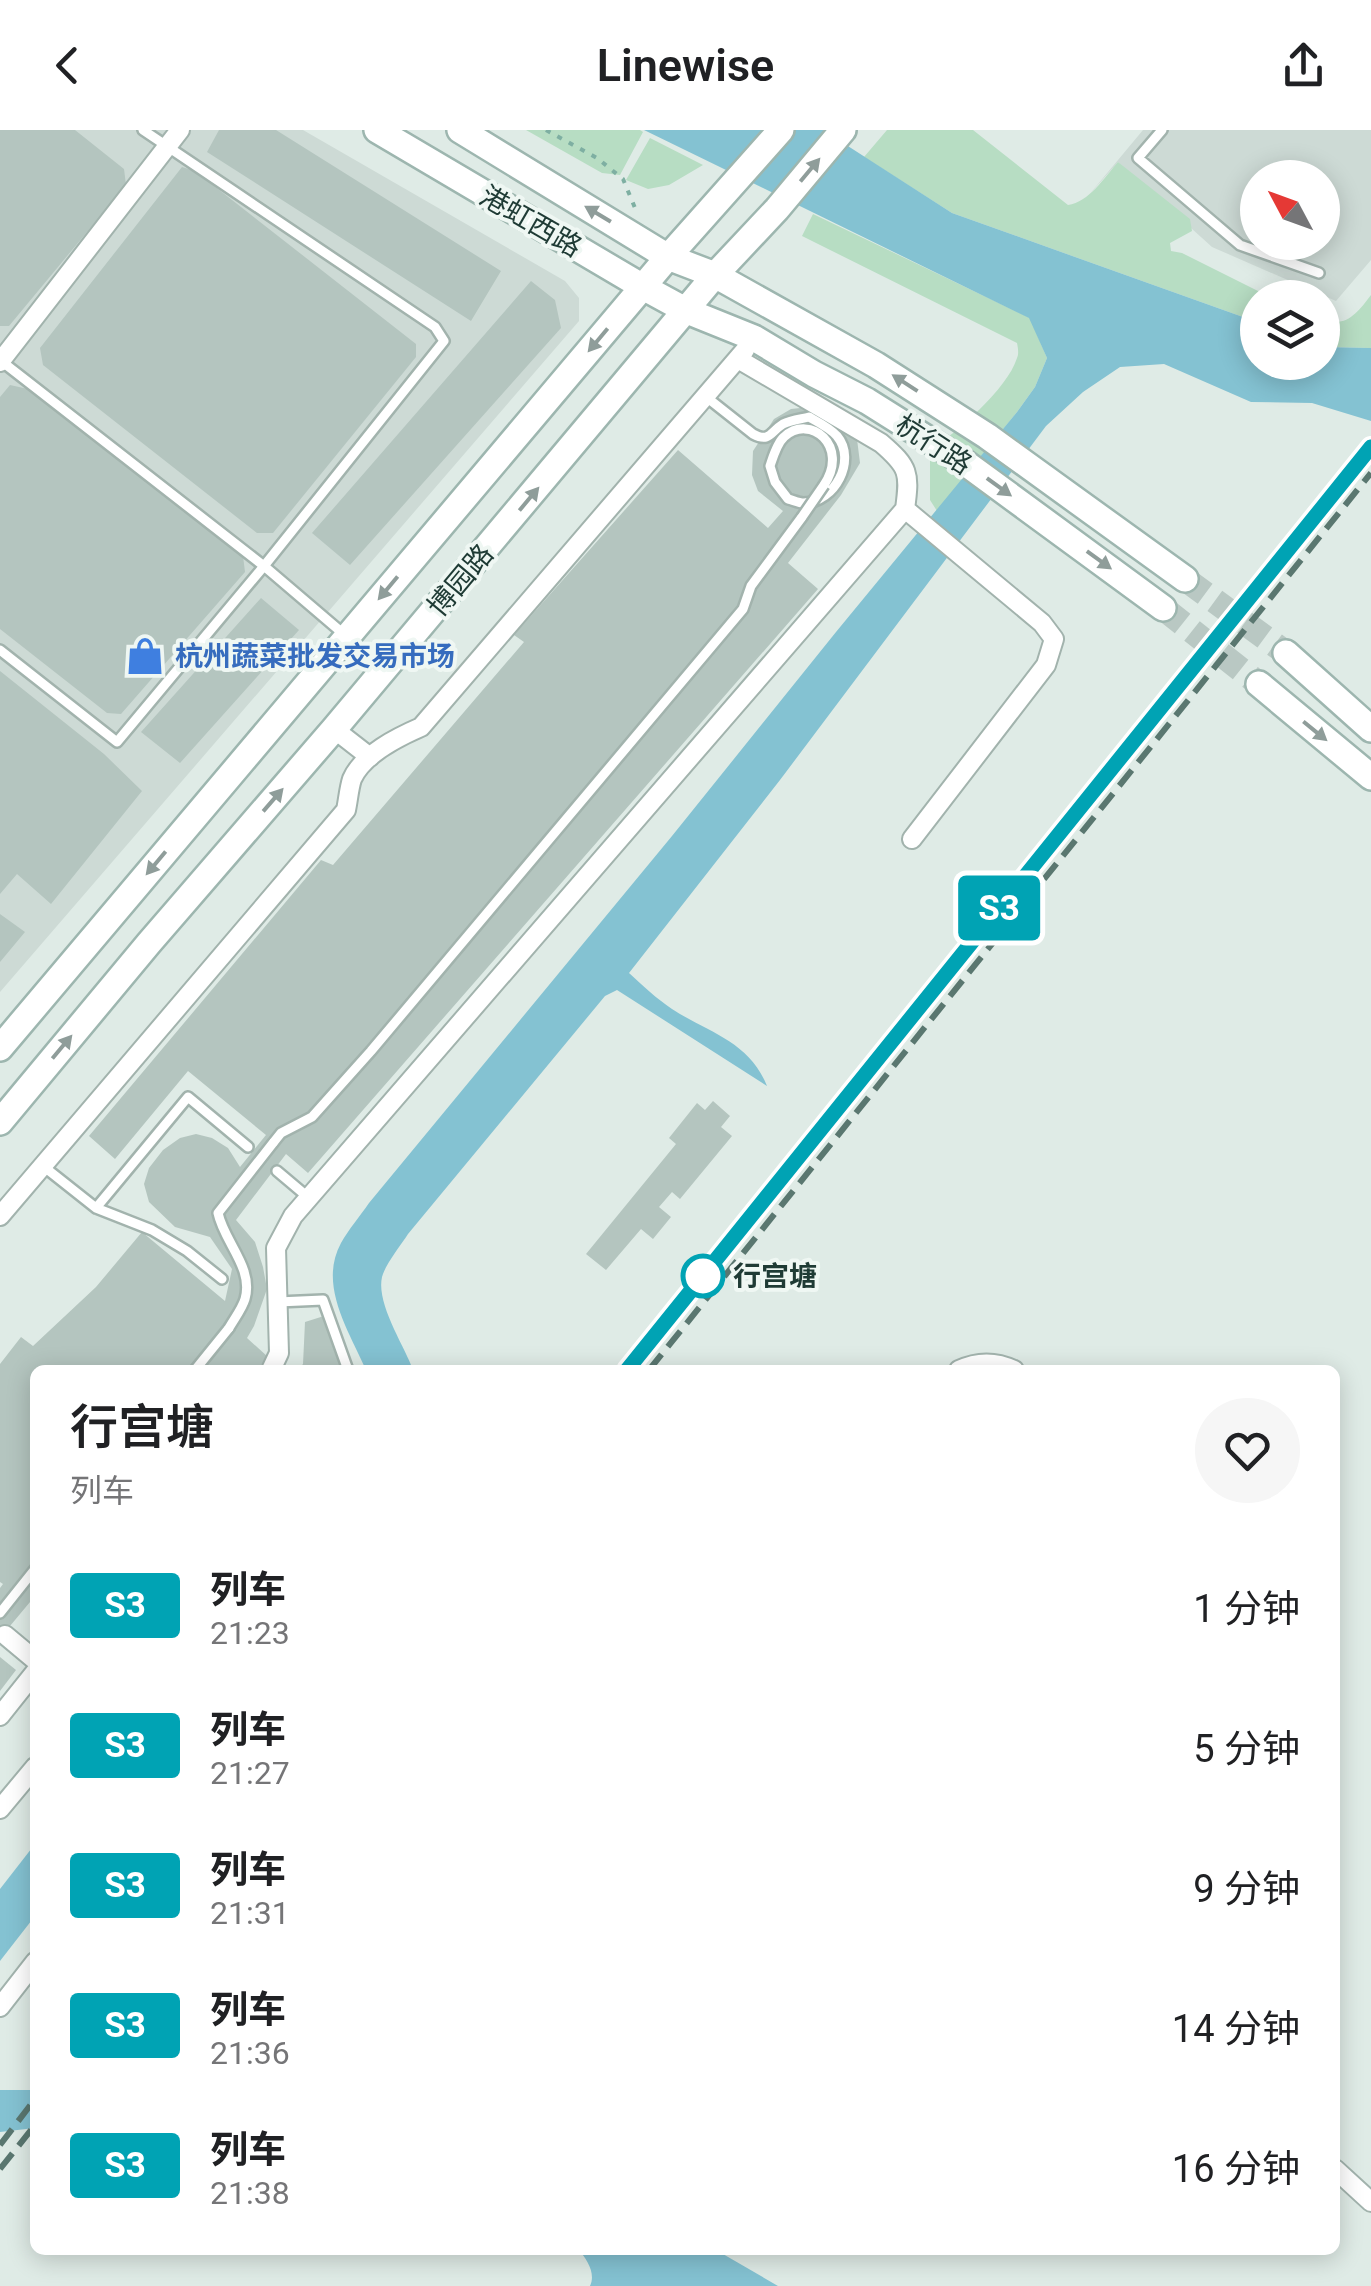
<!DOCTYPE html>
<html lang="zh">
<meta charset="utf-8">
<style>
body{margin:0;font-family:Roboto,"Noto Sans SC",sans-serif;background:#f6f6f6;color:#202124;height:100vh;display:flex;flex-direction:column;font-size:38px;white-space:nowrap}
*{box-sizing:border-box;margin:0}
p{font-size:32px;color:#757577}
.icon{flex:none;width:55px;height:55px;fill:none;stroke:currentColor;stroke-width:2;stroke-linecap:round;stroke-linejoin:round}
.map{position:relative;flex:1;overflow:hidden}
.side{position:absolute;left:30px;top:1235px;width:1310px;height:890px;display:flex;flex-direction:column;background:#fff;border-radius:15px;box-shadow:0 5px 25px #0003}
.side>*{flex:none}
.badge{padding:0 20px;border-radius:8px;font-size:35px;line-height:65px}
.needle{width:65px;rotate:311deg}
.tools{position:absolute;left:1240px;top:30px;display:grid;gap:20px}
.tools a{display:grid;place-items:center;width:100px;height:100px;border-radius:50%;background:#fff;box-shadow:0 5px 25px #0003;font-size:50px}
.map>.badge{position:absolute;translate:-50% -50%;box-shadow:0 0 0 5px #fff}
.round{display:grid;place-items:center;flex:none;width:105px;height:105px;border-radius:52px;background:#f6f6f6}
.summary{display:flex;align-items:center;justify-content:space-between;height:170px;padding:0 40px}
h1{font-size:48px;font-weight:600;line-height:75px}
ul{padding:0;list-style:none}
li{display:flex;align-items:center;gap:30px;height:140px;padding:0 40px}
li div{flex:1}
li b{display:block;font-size:38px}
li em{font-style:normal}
li .badge{min-width:110px;font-weight:700;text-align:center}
header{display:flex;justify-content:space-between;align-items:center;height:130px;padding:0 40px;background:#fff;font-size:45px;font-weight:600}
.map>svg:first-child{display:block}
.built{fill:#cddad5;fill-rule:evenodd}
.green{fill:#b7ddc3}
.water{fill:#84c2d2}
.building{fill:#b4c5bf}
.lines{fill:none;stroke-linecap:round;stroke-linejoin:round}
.secondary-tunnel{stroke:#b9c8c3;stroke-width:25;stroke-dasharray:25 12;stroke-linecap:butt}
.lane-casing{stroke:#a2b3ad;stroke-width:14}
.street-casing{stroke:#a2b3ad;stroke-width:22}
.secondary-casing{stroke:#9db6af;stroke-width:30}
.path{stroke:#7eafa2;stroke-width:4;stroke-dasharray:5 8;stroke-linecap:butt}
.lane{stroke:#fff;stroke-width:9}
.street{stroke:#fff;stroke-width:18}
.secondary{stroke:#fff;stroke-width:25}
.rail{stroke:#5a7770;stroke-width:6;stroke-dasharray:20 10;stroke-linecap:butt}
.lane-bridge-casing{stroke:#a2b3ad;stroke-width:14;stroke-linecap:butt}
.lane-bridge{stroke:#fff;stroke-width:9}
.oneway{fill:#8f9d9a}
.line-casing{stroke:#fff;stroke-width:22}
.line{stroke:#00a3b4;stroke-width:15}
.stop-dot{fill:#fff;stroke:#00a3b4;stroke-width:5}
.labels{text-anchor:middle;stroke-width:8;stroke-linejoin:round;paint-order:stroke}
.street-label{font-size:28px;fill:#1f3b35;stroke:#eff7f3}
.shop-label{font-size:28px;font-weight:bold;fill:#366cbe;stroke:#eff7f3;text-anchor:start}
.stop-label{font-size:28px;font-weight:bold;fill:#1f3b35;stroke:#eff7f3;text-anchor:start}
</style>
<header><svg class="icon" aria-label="back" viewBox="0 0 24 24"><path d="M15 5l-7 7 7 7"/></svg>Linewise<svg class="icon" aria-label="share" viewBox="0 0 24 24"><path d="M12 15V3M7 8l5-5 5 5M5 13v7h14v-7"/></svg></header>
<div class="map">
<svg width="1371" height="2156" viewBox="0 0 1371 2156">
<rect width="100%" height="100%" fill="#dfebe6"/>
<!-- built -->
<path class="built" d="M0 0H303L565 151 579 168V191L0 862Z
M1143 0H1371V130L1336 171 1212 117 1118 32 1088 66ZM1258 48H1322V112H1258Z"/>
<!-- green -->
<path class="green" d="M526 0H640L643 2 620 45 602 43Z
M887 0H973L1068 75C1089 72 1104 48 1118 32L1190 89 1192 101 1170 113 1171 121 1182 123 1270 167 1258 168 1257 192 952 83 864 27Z
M650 8 703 35 669 55 648 59 626 50Z
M813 84 1030 188 1047 228 1035 257 1017 282 937 381 930 370V321C956 302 1007 260 1017 228 1019 224 1018 218 1017 213L802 106Z
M1371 165V218L1323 217V189C1346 199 1358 182 1371 165Z"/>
<!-- water -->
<path class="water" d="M644 0H823L952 83 1257 192 1258 232H1322L1323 217 1371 218V291L1312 273 1251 272 1164 234 1120 237 1083 262 1046 296 780 650 629 843C642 855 657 869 672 879 709 903 749 911 767 956L617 860 605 866 408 1104C401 1115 385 1135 382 1147 376 1174 404 1215 413 1240H366C349 1201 318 1155 341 1113 349 1099 360 1086 369 1073L672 706 836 502 1017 282 1035 257 1047 228 1029 188Z
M35 1714V1786L0 1831V1759Z
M0 1960H35V1998L0 2002Z
M579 2120H716L778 2156H590C596 2143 587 2130 579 2120Z"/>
<!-- building -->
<path class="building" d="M0 0H75L124 39 126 55 9 196H0Z
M219 0H276L501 141 471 191 207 22Z
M182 37 195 41 416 214V227L273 403H257L43 235 40 218Z
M531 151 555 170 561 198 350 435 312 403Z
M10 255 28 259 243 426 245 442 121 584 107 583 0 499V267Z
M810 277 857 309 860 333 841 365 788 433 818 459 308 1043 286 1024 236 1090 255 1112 263 1137 267 1159 254 1196 247 1208 268 1227 257 1240H35V1466L0 1508V1458L3 1454 0 1452V1234L21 1207 33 1216 96 1157 142 1102 225 1171 232 1139 210 1107 175 1097 149 1072 144 1054 149 1038 163 1020 180 1008 196 1004 212 1008 228 1018 240 1037 266 1005 188 941 115 1029 89 1006 321 730 333 735 524 512 514 505 678 320 768 398 783 381 758 361 752 345 753 321 774 289 791 279Z
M261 468 299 500 180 633 141 602Z
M0 541 104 624 142 661 51 774 17 744 0 764Z
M0 784 25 802 0 832Z
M713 971 730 986 721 997 732 1006 680 1069 672 1062 659 1077 671 1087 653 1109 641 1099 606 1140 586 1124 676 1014 669 1008 697 973 705 980Z
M324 1186 342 1240H298L303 1234 305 1192Z
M0 1527 16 1540 0 1561Z"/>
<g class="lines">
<!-- secondary-tunnel -->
<path class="secondary-tunnel" d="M1185 449 1286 523
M1163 478 1259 554"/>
<!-- lane casing -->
<g class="lane-casing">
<path id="lane" d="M1162 0 1138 28 1240 115 1319 143
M0 230 264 436 346 506
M705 266 753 304C770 313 770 302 783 294 791 290 801 289 809 287 818 292 830 298 837 306 857 330 835 372 804 373 798 373 793 370 788 369L775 352 770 336C773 327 777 313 784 307 810 283 850 316 824 355
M0 520 117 612 264 436 444 211 435 197 143 0
M273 1013 281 1003 312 987 371 921 743 479 751 456 802 387
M43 1036 96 1078 152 1100 187 1121 222 1149
M277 1041 309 1068
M96 1078 188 967 248 1017
M278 1172 323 1170 348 1240
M195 1240 229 1198
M0 1483 35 1439"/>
</g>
<!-- street casing -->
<g class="street-casing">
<path id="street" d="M0 232 180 0
M905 379 1042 493 1054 509 1046 535 912 709
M334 599 370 627
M0 1086 346 680C348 671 349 658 352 649 363 624 398 607 421 597L745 220
M271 1240 279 1223 276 1118 293 1086 905 379C910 343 909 337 881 313L738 229
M959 1240C978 1231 995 1231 1014 1240
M5 1505 35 1530
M0 1586 35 1542
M0 1679 35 1637
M0 1877 35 1832
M1335 2039 1371 2072"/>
</g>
<!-- secondary casing -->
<g class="secondary-casing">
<path id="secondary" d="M377 0 643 157 687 181 754 208 814 244 867 271 964 332 1163 478
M460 0 668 127 715 145 876 235 987 306 1185 449
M1286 523 1371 599
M1259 554 1371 647
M0 918 668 127 781 0
M0 992 149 813 334 599 715 145 777 79 843 0"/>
</g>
<!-- path -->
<path class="path" d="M546 0 597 28 623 49 635 78"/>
<!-- lane -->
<use href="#lane" class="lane"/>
<!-- street -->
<use href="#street" class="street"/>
<!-- secondary -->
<use href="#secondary" class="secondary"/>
<!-- rail -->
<path class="rail" d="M627 1240 1371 317
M649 1240 1371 343
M0 2015 35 1969
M0 2039 35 1995"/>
<!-- lane-bridge casing -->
<g class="lane-bridge-casing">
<path id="lane-bridge" d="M802 387 824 355
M229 1198C234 1189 242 1179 245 1169 254 1138 224 1112 218 1083L273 1013"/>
</g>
<!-- lane-bridge -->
<use href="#lane-bridge" class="lane-bridge"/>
</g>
<!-- one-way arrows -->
<defs><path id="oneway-solid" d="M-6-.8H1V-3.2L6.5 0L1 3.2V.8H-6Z" transform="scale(2.5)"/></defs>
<g class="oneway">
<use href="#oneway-solid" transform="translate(810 40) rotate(-50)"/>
<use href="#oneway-solid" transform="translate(598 84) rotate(-149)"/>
<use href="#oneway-solid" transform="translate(598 210) rotate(130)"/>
<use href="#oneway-solid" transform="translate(905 253) rotate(-147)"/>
<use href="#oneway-solid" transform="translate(999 357) rotate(36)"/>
<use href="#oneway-solid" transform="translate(529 369) rotate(-50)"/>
<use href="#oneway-solid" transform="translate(1099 430) rotate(36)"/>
<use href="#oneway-solid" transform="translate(388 458) rotate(130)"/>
<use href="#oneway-solid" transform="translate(1315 601) rotate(39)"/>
<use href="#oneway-solid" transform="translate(273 670) rotate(-49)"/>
<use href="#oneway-solid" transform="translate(156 733) rotate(130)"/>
<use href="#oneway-solid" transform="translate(62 917) rotate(-50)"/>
</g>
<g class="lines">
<!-- line casing -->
<g class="line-casing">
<path id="line" d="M627 1240 1371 317"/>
</g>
<!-- line -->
<use href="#line" class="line"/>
</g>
<!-- icons -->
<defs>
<g id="shop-bare" transform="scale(3)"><path d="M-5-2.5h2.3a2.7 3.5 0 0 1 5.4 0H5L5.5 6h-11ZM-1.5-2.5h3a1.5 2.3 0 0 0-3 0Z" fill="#3f7fe0" stroke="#eff7f3" stroke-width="2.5" paint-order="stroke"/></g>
</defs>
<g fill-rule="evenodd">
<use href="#shop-bare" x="145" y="526"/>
</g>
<!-- markers -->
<circle class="stop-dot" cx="703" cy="1146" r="20"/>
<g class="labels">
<!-- street labels -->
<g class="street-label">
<text transform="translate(531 91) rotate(30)" y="10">港虹西路</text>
<text transform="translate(934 314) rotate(33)" y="10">杭行路</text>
<text transform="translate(460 450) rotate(-50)" y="10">博园路</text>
</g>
<!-- shop labels -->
<g class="shop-label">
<text x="175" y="536">杭州蔬菜批发交易市场</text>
</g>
<!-- stop labels -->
<g class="stop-label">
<text x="733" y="1156">行宫塘</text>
</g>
</g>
</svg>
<div class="tools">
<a><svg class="needle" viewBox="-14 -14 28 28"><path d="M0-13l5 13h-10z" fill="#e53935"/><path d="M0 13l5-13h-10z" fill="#757577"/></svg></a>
<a><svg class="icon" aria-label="layers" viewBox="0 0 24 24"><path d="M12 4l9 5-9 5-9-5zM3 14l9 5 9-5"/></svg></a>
</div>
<b class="badge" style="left:999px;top:778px;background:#00a3b4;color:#fff">S3</b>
<section class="side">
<div class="summary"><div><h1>行宫塘</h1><p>列车</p></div><a class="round"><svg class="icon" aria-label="heart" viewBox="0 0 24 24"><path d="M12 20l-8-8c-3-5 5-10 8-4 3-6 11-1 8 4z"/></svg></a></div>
<ul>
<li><span class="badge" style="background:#00a3b4;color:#fff">S3</span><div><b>列车</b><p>21:23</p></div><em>1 分钟</em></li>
<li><span class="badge" style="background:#00a3b4;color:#fff">S3</span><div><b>列车</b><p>21:27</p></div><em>5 分钟</em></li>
<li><span class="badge" style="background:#00a3b4;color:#fff">S3</span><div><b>列车</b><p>21:31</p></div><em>9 分钟</em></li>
<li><span class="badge" style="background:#00a3b4;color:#fff">S3</span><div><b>列车</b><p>21:36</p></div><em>14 分钟</em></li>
<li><span class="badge" style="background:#00a3b4;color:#fff">S3</span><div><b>列车</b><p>21:38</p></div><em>16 分钟</em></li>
</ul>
</section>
</div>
